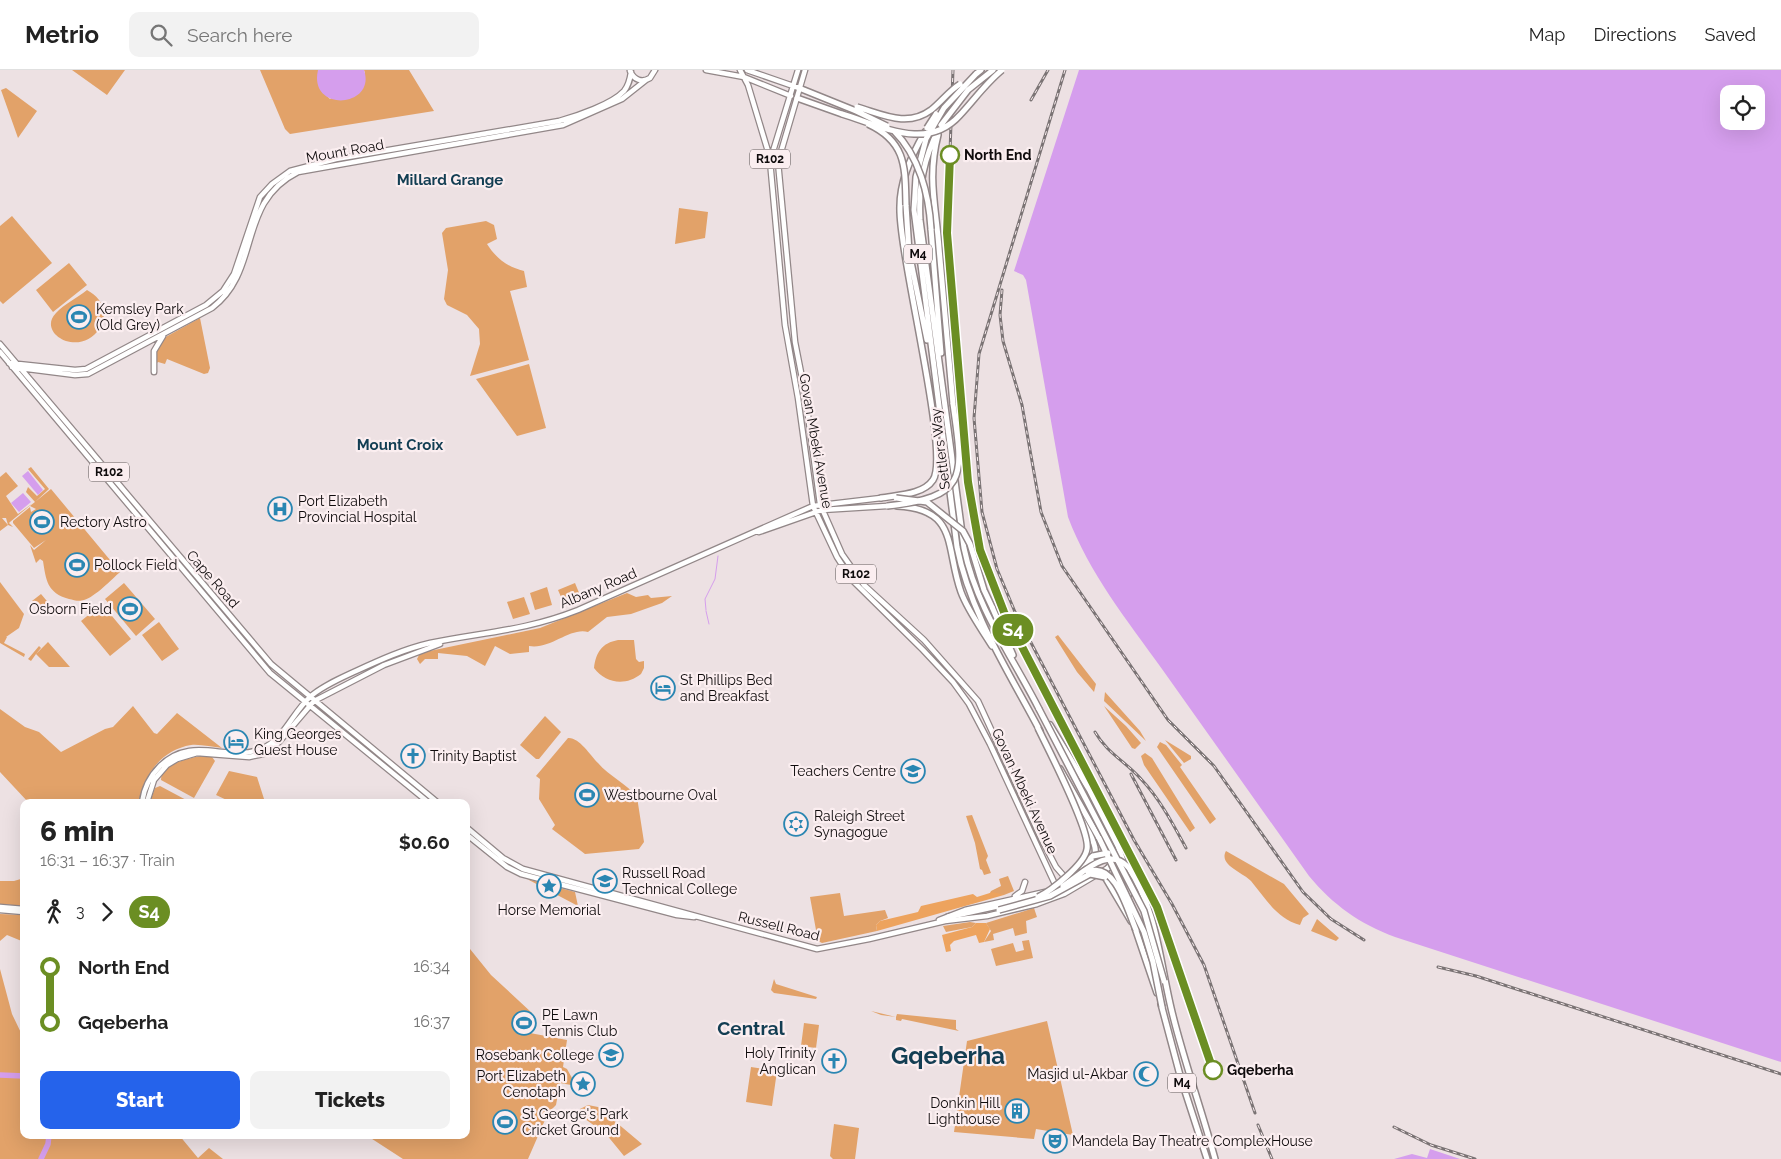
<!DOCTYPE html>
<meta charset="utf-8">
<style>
body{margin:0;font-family:Raleway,sans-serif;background:#f2f2f2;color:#222;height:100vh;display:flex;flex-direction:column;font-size:19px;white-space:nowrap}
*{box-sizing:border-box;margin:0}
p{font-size:16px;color:#767676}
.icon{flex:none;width:28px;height:28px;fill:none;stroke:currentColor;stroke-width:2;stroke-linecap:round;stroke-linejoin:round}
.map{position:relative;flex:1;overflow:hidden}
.side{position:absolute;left:20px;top:729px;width:450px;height:340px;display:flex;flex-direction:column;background:#fff;border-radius:10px;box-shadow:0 5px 20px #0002}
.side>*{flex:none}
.badge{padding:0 10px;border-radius:16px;font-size:18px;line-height:32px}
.controls{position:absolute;left:1720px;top:15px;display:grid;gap:10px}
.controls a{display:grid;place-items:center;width:45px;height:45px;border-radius:10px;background:#fff;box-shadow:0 5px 20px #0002;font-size:25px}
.map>.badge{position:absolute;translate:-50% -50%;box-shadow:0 0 0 2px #fff}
.legs{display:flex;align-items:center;gap:8px;height:55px;padding:0 20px;font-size:16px}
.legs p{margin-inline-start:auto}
.summary{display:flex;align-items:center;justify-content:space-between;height:85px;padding:0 20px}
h1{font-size:28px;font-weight:800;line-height:38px}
.primary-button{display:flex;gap:10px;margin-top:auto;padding:10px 20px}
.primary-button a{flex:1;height:58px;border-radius:10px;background:#2563eb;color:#fff;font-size:20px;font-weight:800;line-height:58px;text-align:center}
.primary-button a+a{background:#f2f2f2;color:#222}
ul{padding:0 20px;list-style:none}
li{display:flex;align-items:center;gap:18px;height:55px;font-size:19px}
li i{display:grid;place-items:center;width:8px;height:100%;margin:0 6px;background:currentColor}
li i::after{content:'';width:12px;height:12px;margin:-6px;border:4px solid;border-radius:50%;background:#fff}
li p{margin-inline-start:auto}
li:first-child i{background:linear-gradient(#0000 50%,currentColor 0)}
li:last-child i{background:linear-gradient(currentColor 50%,#0000 0)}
header{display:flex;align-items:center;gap:30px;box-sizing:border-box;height:70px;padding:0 25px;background:#fff;border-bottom:1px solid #e0e0e0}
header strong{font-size:24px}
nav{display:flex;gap:28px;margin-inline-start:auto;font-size:18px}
.search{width:350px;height:45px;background:#f2f2f2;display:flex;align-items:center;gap:12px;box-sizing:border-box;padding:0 18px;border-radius:10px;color:#767676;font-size:19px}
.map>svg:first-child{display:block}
.green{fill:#e2a269}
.forest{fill:#eda35e}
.water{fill:#d59eed;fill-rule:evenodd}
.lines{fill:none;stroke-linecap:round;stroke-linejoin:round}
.stream{stroke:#d59eed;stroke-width:1}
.river{stroke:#d59eed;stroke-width:5.5}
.major-casing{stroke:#928788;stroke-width:7}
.highway-casing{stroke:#928788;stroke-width:8}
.major{stroke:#fff;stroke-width:4.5}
.highway{stroke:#fff;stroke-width:5}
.rail-casing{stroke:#7a7374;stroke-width:3}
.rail{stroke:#fbeef0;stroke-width:1;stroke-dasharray:4;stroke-linecap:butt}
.highway-bridge-casing{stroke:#928788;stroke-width:8;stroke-linecap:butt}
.highway-bridge{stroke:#fff;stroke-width:5}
.line-1-casing{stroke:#fff;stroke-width:11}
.line-1{stroke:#6b8e23;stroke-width:8}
.stop-1-dot{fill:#fff;stroke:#6b8e23;stroke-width:2.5}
.labels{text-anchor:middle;stroke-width:4.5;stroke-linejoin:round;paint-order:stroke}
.shield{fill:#fbeef0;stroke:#565051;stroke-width:1}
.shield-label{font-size:12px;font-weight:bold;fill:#100c0d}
.street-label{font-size:14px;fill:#100c0d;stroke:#fbeef0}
.stop-label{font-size:14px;font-weight:bold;fill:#100c0d;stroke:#fbeef0;text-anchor:start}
.poi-label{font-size:14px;fill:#100c0d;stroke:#fbeef0;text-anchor:start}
.neighbourhood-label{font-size:15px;font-weight:bold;fill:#133e53;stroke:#fbeef0}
.district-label{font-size:19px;font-weight:bold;fill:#133e53;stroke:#fbeef0}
.town-label{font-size:24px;font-weight:bold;fill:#133e53;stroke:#fbeef0}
</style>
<header>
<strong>Metrio</strong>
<div class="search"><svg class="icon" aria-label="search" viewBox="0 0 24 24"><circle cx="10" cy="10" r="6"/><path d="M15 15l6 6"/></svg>Search here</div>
<nav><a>Map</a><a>Directions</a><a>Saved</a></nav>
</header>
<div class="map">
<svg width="1781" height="1089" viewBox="0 0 1781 1089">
<rect width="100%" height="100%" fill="#ede1e3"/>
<!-- green -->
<path class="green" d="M72 0H125L107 25Z
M260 0H318L320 19 330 29 365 3 364 0H409L434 41 290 64 285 59Z
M6 18 37 41 18 68 1 20Z
M679 138 708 142 705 168 675 174Z
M12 146 52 193 3 234 0 231V156Z
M486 151 494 155 497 169 487 174C496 188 507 197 524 201L527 217 510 221 529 290 470 306 480 274 479 259 467 245 447 235 444 229 448 200 442 163 446 158Z
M69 193 87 215 53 242 36 220Z
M87 220C97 226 103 232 104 244 104 250 103 252 100 258 80 289 36 263 56 243 64 234 77 228 87 220Z
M200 248 210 298 208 303 204 304 167 289 165 294 158 292 155 295 156 278 162 269Z
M529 294 546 358 517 366 476 309Z
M31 397 49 419 35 432 26 422 28 417 37 426 45 419 28 399Z
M6 402 18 416 6 426 18 444 33 433 10 452 9 453 13 457 8 455 6 448H2L8 455 0 461V407Z
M51 419 120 502C112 509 95 527 84 530 79 532 74 530 69 529 47 523 46 510 43 491L40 489 36 493 30 475 34 480 46 470 34 478 13 453V451L30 437 31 442 36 439 30 436Z
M0 512 24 544 19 558 6 567H7L4 573 25 584 24 587 0 573Z
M124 513 155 549 136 566 105 529Z
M575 513 582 530 565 536 558 520Z
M547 517 552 535 535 540 530 523Z
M627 523 636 527 648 525 651 528 672 526 662 533 631 544 607 547 588 562C570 557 550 580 529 576V582L510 584 495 576 485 596 467 586 438 583V589H425L420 594 417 589 420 583 540 558Z
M41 524 52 537 43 544 32 531Z
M524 527 530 544 513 549 507 532Z
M102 534 131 569 110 586 81 551Z
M159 552 179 579 162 591 142 565Z
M1058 565 1096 614 1094 622 1077 602 1055 567Z
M618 570H634L636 589 639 592 644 591V598L641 604C626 616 606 614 594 598 596 582 602 573 618 570Z
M48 572 70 597H49L36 584 31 591 28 589 39 576 41 578 36 584Z
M1105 622 1140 661 1146 671 1104 631Z
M133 636 154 663 157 664 177 643 222 678C212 677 200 674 191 675 161 680 144 705 139 732H28L0 702V639L25 657 39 662 61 682 105 659 113 657Z
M1104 636 1126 656 1141 673 1135 679 1132 678Z
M545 646 561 662 539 689H536L520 675Z
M568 668C579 667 590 685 598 693 609 706 627 714 637 727L644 772 639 779 585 784 552 759 555 755 539 729 540 709 536 706Z
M1165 670 1191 686V689L1184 693Z
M1160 672 1166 675 1182 695 1180 697 1216 749 1210 754 1157 677Z
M1145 683 1152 688 1195 758 1190 762 1144 695 1141 686Z
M200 686 212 687 215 691 194 728 161 710C161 694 187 689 200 686Z
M229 701 257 707 265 732H231L216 725Z
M160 716 190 732H150L155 718Z
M972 745 988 786 986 790 991 803 984 805 982 800 980 799 975 773 966 746Z
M1226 781 1284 814 1309 844 1303 848 1300 855C1277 849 1266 829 1251 811 1244 803 1218 795 1226 781Z
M1008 806 1014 821 1004 825H989L991 821 1001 816 999 809Z
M24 808V836L0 834V811H14Z
M527 809 575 822 578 836Z
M840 823 844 846 885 840 888 848 880 851 876 855 877 861 822 873 818 871 810 827Z
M1034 838 1037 847 1026 851 1027 863 1015 866 1013 858 993 864 994 870 984 872 991 861 986 853Z
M0 844 24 845V872L7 865 0 871Z
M1317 849 1339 868 1336 871 1311 861Z
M970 852 976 853 972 857 946 862 943 856Z
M1029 870 1033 888 996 896 991 879 1013 873 1016 882 1024 880 1022 871Z
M466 874 491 905 532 943 530 963 567 970 563 997 567 999 572 1008 571 1015 560 1013 556 1035 544 1047 545 1050 528 1089H403L366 1065H466Z
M0 899 12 944 24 969V1065H179L198 1088 209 1078 223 1089H0Z
M774 909 776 914 817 927 816 929 774 923 771 920Z
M871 941 896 947 897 944 956 950V959L959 961 902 949 901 951 896 950V947L881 945Z
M1047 951 1073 1065 1036 1059 1034 1069 954 1062 967 971Z
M804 953 819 955 816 978 801 976Z
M751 997 777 1001 772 1036 746 1032Z
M588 1035 598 1037 642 1074 624 1086 606 1064 581 1046 580 1039Z
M834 1054 859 1058 855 1089H833L830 1086Z"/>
<!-- forest -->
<path class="forest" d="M993 822 1004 825 877 861 876 855 880 851 918 842 921 836 973 824 977 827Z
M976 853H986L990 859 984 872 979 873 976 865 954 871 950 875 951 881 946 882 942 865 972 857Z"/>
<!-- water -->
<path class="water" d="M318 0H364C377 38 308 43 318 0Z
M1079 0H1781V992L1395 867C1360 854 1333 835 1309 806 1260 737 1211 668 1162 599 1127 550 1089 503 1068 447L1026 210 1023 205 1014 201ZM1729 24H1756V51H1729Z
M28 401 43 420 38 425 22 406Z
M23 423 31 432 19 442 11 433Z
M1430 1079 1460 1089H1394L1412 1084 1427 1088Z"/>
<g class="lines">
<!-- stream -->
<path class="stream" d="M706 540 705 529 715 509 718 486
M706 541 709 554"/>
<!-- river -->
<path class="river" d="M0 1005 24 1006
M41 1089 48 1074 49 1065"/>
<!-- major casing -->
<g class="major-casing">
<path id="major" d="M706 0 744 7 791 26
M740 0 748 15 770 88
M747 0 799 18
M798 0 770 91 785 255 798 328 813 436 837 487 852 510 923 580 953 612 969 634 990 674 1060 825
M805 0 778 92 795 272 805 323 820 434 842 484 864 515 924 570 978 631 1042 770 1056 797 1063 805V810
M630 1C634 10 642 13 650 8L655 0
M0 274 271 594 437 732
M0 282 270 603 428 732
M9 293 75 300 86 299 206 235 223 221 234 204 260 127 272 114 290 101 336 89 559 51C577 46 612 34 624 21 629 15 630 9 631 2
M12 297 75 305 88 304 212 238C262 200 236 133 298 102L563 55 622 29 646 10
M154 302V281L163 266
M759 462 822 440 887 436
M142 732C144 718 150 706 160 696 193 664 227 693 261 679 284 670 292 643 310 627 322 616 341 608 356 601 380 590 404 579 430 573 483 562 525 561 578 540L813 436 881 428
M147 732 154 710 167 695 177 689 197 683 249 687 263 684 279 672 314 631 384 595 440 574
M466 757 503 788 523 799 817 879 869 869 945 851 987 846 1037 834 1064 824 1108 798
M466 764 507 797 521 804 677 845 694 847
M1015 826 1022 821 1025 812
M0 837 24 839
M0 840 24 842
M939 850 965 840 1045 822"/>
</g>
<!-- highway casing -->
<g class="highway-casing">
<path id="highway" d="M976 4 981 0
M799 18 856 41
M797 28 842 44
M939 58C924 88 918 116 920 150L964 478C976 537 1012 586 1039 639
M938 65C927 108 936 136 939 178 944 230 948 282 953 334
M926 69 916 107 914 140 957 477C970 543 1009 602 1040 661
M906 135 909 182 927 270
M931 159 941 283
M881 428C897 425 923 425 933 410 951 384 898 184 900 136 900 110 912 84 925 62
M897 436C959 439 945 477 961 522 968 541 981 558 992 576
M992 537 1013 585
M1050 655 1090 721 1118 776 1125 797
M1060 699 1099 768
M1082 750C1090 765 1104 783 1088 796
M1128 797C1158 841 1160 896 1173 946 1185 994 1202 1041 1215 1089
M1108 798 1118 786
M1075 800 1093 786
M1105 807 1131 851
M1127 811 1129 824
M948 847 1030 829
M1135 858 1157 923
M1161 934 1181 1009 1207 1089"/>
</g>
<!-- major -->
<use href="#major" class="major"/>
<!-- highway -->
<use href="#highway" class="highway"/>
<!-- rail casing -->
<g class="rail-casing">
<path id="rail" d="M953 0 947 163 968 412 976 467 985 499 1004 542 1157 837 1213 1000
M1065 0 979 284 974 348 982 442 997 499 1015 542 1134 770 1172 834 1204 895 1255 1043
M1031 30 1048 0
M1002 220 1000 245 1003 271 1022 335 1041 442 1062 496 1168 650 1214 696 1303 822 1331 849 1364 870
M1095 662C1107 683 1126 692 1141 709 1160 729 1173 754 1186 778
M1131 704 1176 790
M1438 897 1476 906 1781 1004
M1258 1055 1272 1089
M1394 1057 1431 1075 1475 1089"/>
</g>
<!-- rail -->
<use href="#rail" class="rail"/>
<!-- highway-bridge casing -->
<g class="highway-bridge-casing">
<path id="highway-bridge" d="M857 37C882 44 907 58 931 40 941 32 949 21 960 14
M856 41 887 56
M842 44C882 56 927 82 960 45 974 30 986 13 1002 0
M868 54C907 72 905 98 906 135
M941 55 968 20 993 0
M927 58 936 44
M894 61C919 86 929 124 931 159
M926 69 944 38 976 4
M896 428 927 432 963 461 970 474 984 520 992 537
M887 436C970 427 963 405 953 334
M1039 639 1144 841 1164 911
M1099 768 1144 862 1153 892 1162 937
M1093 786 1108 783
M1088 802C1115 790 1128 842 1136 860
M1063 816C1082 804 1108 775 1128 797
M1038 827C1051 821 1085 794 1087 779 1091 761 1048 679 1038 658
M999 840 1050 826 1090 804 1105 807"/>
</g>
<!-- highway-bridge -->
<use href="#highway-bridge" class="highway-bridge"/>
</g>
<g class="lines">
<!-- line-1 casing -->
<g class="line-1-casing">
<path id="line-1" d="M950 85 947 163 968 412 980 480 1004 542 1157 837 1213 1000"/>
</g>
<!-- line-1 -->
<use href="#line-1" class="line-1"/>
</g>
<!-- icons -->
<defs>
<g id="stadium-ring" transform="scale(1.25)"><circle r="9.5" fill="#fbeef0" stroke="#2a86b2" stroke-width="1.5"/><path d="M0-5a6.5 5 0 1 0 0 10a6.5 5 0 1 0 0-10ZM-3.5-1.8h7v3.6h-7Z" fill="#2a86b2"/></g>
<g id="hospital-ring" transform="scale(1.25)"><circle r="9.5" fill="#fbeef0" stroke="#2a86b2" stroke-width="1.5"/><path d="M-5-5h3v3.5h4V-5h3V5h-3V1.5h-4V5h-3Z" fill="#2a86b2"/></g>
<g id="hotel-ring" transform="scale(1.25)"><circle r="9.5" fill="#fbeef0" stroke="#2a86b2" stroke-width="1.5"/><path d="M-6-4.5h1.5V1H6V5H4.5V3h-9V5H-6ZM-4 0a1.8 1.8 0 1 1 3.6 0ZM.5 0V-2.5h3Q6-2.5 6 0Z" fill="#2a86b2"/></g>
<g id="church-ring" transform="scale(1.25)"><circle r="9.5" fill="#fbeef0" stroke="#2a86b2" stroke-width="1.5"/><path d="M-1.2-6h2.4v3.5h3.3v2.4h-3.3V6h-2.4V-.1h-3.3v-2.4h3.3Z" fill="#2a86b2"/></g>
<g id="university-ring" transform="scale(1.25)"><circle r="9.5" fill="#fbeef0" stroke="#2a86b2" stroke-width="1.5"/><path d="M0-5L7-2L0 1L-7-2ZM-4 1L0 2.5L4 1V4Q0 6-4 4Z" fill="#2a86b2"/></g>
<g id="synagogue-ring" transform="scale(1.25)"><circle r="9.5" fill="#fbeef0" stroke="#2a86b2" stroke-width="1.5"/><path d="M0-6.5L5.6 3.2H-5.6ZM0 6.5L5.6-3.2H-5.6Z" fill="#2a86b2"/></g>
<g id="sight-ring" transform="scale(1.25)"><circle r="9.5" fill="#fbeef0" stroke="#2a86b2" stroke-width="1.5"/><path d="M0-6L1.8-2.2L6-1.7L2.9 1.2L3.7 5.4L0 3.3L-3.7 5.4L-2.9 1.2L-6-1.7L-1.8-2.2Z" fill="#2a86b2"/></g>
<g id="mosque-ring" transform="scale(1.25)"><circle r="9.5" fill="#fbeef0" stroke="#2a86b2" stroke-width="1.5"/><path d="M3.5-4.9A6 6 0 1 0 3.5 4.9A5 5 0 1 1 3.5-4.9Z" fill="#2a86b2"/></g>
<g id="building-ring" transform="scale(1.25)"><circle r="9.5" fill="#fbeef0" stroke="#2a86b2" stroke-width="1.5"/><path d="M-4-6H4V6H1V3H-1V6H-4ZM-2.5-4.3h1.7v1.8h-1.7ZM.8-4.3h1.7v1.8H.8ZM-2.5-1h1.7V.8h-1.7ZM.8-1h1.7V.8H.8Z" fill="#2a86b2"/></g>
<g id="theatre-ring" transform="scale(1.25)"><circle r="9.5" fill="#fbeef0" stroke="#2a86b2" stroke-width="1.5"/><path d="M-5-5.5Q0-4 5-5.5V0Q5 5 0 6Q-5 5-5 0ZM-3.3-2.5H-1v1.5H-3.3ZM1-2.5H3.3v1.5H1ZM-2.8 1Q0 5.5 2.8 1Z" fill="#2a86b2"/></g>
</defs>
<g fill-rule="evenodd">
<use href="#stadium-ring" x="79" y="247"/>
<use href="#hospital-ring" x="280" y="439"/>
<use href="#stadium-ring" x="42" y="452"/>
<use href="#stadium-ring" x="77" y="495"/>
<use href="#stadium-ring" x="130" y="539"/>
<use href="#hotel-ring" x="663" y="618"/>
<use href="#hotel-ring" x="236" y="672"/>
<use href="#church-ring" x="413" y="686"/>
<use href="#university-ring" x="913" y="701"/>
<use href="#stadium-ring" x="587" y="725"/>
<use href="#synagogue-ring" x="796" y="754"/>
<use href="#university-ring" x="605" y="811"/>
<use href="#sight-ring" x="549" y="816"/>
<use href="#stadium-ring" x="524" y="953"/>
<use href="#university-ring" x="611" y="985"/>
<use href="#church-ring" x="834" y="991"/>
<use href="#mosque-ring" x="1146" y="1004"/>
<use href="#sight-ring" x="583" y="1014"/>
<use href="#building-ring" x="1017" y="1041"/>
<use href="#stadium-ring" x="505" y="1052"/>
<use href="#theatre-ring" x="1055" y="1071"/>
</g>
<!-- markers -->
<g class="stop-1-dot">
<circle cx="950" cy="85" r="9"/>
<circle cx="1213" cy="1000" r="9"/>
</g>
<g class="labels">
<!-- shield labels -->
<g class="shield">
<rect x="750" y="79.5" width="40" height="19" rx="4"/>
<rect x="904" y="174.5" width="28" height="19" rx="4"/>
<rect x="89" y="392.5" width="40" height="19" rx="4"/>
<rect x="836" y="494.5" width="40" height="19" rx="4"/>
<rect x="1168" y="1003.5" width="28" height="19" rx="4"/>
</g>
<g class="shield-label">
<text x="770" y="93">R102</text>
<text x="918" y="188">M4</text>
<text x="109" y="406">R102</text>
<text x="856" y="508">R102</text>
<text x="1182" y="1017">M4</text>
</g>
<!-- street labels -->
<g class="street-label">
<text transform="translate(345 81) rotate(-10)" y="5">Mount Road</text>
<text transform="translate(816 371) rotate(80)" y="5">Govan Mbeki Avenue</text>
<text transform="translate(940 379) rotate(-97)" y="5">Settlers Way</text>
<text transform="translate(213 509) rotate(49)" y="5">Cape Road</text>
<text transform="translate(598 518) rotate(-23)" y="5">Albany Road</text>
<text transform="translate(1025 721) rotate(65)" y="5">Govan Mbeki Avenue</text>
<text transform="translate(779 856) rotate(14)" y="5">Russell Road</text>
</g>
<!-- stop labels -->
<g class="stop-label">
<text x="964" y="90">North End</text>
<text x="1227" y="1005">Gqeberha</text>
</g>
<!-- poi labels -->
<g class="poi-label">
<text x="96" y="244">Kemsley Park<tspan x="96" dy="16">(Old Grey)</tspan></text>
<text x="298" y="436">Port Elizabeth<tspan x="298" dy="16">Provincial Hospital</tspan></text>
<text x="60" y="457">Rectory Astro</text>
<text x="94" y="500">Pollock Field</text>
<text x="112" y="544" text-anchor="end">Osborn Field</text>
<text x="680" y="615">St Phillips Bed<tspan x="680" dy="16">and Breakfast</tspan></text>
<text x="254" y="669">King Georges<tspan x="254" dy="16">Guest House</tspan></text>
<text x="430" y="691">Trinity Baptist</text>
<text x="896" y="706" text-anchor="end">Teachers Centre</text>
<text x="604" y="730">Westbourne Oval</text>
<text x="814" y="751">Raleigh Street<tspan x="814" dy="16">Synagogue</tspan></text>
<text x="622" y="808">Russell Road<tspan x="622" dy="16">Technical College</tspan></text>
<text x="549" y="845" text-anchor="middle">Horse Memorial</text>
<text x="542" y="950">PE Lawn<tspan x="542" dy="16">Tennis Club</tspan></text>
<text x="816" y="988" text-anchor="end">Holy Trinity<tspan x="816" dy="16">Anglican</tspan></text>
<text x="594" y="990" text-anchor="end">Rosebank College</text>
<text x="1128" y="1009" text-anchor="end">Masjid ul-Akbar</text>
<text x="566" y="1011" text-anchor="end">Port Elizabeth<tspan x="566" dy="16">Cenotaph</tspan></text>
<text x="1000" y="1038" text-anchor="end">Donkin Hill<tspan x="1000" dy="16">Lighthouse</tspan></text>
<text x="522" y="1049">St George's Park<tspan x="522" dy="16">Cricket Ground</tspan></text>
<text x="1072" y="1076">Mandela Bay Theatre ComplexHouse</text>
</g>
<!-- neighbourhood labels -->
<g class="neighbourhood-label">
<text x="450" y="115">Millard Grange</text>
<text x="400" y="380">Mount Croix</text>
</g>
<!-- district labels -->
<g class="district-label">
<text x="751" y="965">Central</text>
</g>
<!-- town labels -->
<g class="town-label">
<text x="948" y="994">Gqeberha</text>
</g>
</g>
</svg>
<div class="controls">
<a><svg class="icon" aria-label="locate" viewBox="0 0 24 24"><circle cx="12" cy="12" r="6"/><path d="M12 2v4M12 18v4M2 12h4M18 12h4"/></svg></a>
</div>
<b class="badge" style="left:1013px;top:560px;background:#6b8e23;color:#fff">S4</b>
<section class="side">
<div class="summary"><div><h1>6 min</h1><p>16:31 – 16:37 · Train</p></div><b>$0.60</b></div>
<div class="legs"><svg class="icon" aria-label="walk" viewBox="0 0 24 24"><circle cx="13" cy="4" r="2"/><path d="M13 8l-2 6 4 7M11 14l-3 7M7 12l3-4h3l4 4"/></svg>3<svg class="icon" aria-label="forward" viewBox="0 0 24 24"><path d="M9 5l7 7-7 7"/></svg><b class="badge" style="background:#6b8e23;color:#fff">S4</b></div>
<ul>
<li><i style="color:#6b8e23"></i><b>North End</b><p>16:34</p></li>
<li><i style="color:#6b8e23"></i><b>Gqeberha</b><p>16:37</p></li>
</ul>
<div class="primary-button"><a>Start</a><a>Tickets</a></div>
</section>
</div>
